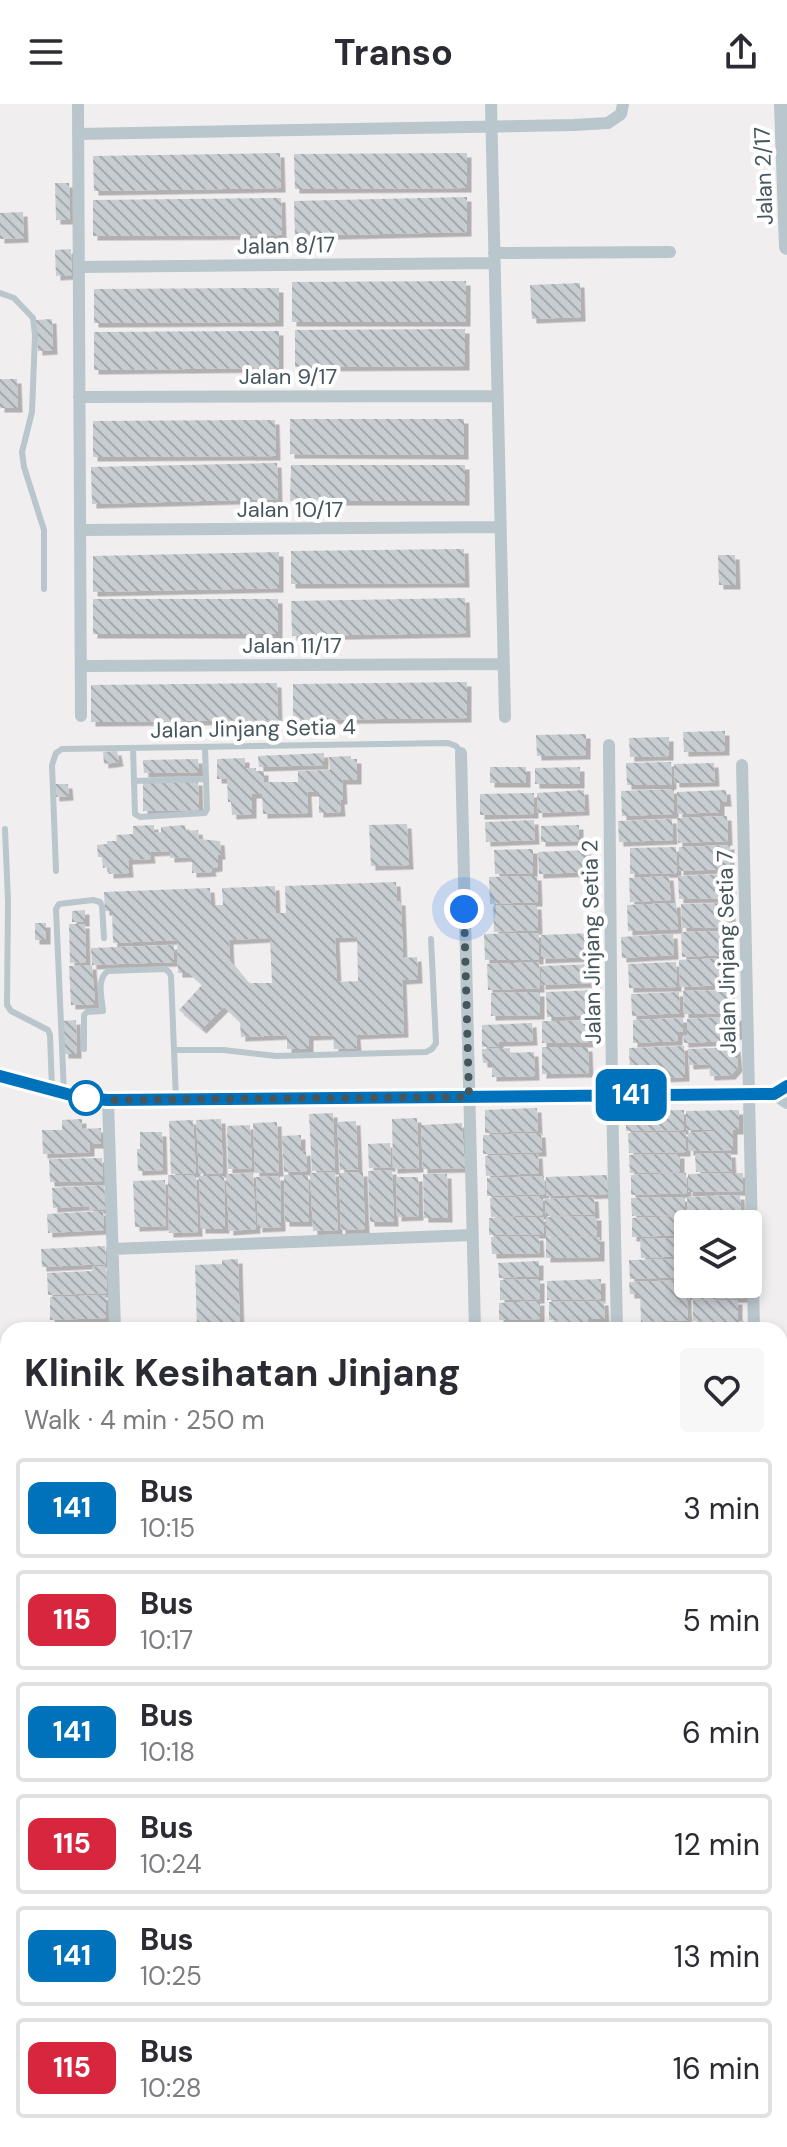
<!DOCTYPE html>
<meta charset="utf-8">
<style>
body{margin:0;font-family:"DM Sans",sans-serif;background:#f7f7f7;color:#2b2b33;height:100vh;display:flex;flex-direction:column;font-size:30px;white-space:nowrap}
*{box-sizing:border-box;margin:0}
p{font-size:26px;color:#7c7c81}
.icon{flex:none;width:44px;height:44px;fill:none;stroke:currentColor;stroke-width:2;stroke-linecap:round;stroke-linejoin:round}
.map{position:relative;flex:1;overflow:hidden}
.details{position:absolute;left:0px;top:1218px;width:788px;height:826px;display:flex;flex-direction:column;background:#fff;border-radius:24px 24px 0 0;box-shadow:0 4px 12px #0003}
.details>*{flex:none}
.badge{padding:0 16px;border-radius:12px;font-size:28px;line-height:52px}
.fabs{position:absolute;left:674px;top:1106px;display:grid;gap:16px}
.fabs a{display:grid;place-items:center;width:88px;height:88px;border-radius:8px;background:#fff;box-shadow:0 4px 12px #0003;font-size:40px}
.you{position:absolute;width:40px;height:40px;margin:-20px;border:6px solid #fff;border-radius:50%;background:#1a73e8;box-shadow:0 0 0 12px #1a73e833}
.map>.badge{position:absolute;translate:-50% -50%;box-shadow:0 0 0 4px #fff}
.round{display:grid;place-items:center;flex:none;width:84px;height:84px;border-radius:8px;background:#f7f7f7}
.summary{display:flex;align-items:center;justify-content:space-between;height:136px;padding:0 24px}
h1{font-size:38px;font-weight:700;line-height:60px}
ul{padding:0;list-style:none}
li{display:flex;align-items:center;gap:24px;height:100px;margin:0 16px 12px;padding:0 8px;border:4px solid #e1e1e2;border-radius:8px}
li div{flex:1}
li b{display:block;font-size:30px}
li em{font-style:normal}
li .badge{min-width:88px;font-weight:700;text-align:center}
header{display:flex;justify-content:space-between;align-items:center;height:104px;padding:0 24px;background:#fff;font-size:36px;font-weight:700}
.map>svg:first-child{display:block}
.education{fill:#e2dfe1}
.building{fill:url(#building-back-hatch);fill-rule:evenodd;filter:url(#shadow)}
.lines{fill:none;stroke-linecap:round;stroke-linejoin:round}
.path{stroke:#71d192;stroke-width:3;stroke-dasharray:6 4;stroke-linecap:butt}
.service{stroke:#b9c6cc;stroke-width:6}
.minor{stroke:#b9c6cc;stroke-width:12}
.tertiary{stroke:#b9c6cc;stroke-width:16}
.line-casing{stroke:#fff;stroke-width:18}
.line{stroke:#0072bc;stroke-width:12}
.walk{stroke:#46565d;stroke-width:8;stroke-dasharray:0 14.4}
.stop-dot{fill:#fff;stroke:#0072bc;stroke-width:4}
.labels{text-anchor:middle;stroke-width:8;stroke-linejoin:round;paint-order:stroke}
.street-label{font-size:22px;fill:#46565d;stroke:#fff}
</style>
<header><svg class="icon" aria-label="menu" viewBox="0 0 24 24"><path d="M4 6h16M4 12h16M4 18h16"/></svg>Transo<svg class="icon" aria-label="share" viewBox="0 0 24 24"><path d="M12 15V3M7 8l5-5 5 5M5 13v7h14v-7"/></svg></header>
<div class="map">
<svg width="787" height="2043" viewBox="0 0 787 2043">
<defs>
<pattern id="building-back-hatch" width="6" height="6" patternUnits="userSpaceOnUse" patternTransform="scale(2)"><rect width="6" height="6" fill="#c8cdd2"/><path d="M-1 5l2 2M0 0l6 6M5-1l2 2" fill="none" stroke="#a4a9ae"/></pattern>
<filter id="shadow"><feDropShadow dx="4.5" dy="4.5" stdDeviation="0" flood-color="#0004"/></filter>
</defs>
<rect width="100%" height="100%" fill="#f1eeef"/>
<!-- education -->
<path class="education" d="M463 1218V1226H275Z"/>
<!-- building -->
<path class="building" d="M280 49 281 84 94 87 93 52Z
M467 49V84L295 85 294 50Z
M55 79H69L70 116H56Z
M467 93V128L295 132 294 97Z
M281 94 282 131 93 132V96Z
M23 108 24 134 0 135V109Z
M71 145 72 171 56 172 55 146Z
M466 177V218H292V178Z
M580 179 581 213 532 215 530 181Z
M279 184V218L94 219V185Z
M52 215 53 246 38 247 36 216Z
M465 225V262L295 263V226Z
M279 227V264L94 266V228Z
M0 275H17L18 304H0Z
M290 315H464V351L290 350Z
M275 316 276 352 93 353V317Z
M277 359 278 395 92 400 91 363Z
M291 361H465V397H290Z
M464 445 465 479 291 480V447Z
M279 448V484L93 488V452Z
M718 451H735L736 481H719Z
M465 494 466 529 292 532 291 497Z
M93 495H278V530H93Z
M467 578V614L293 616V580Z
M277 579 278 616 91 618V581Z
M725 627V647L684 648 683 628Z
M586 630V651L537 652 536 631Z
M669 633V652L630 653 629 634Z
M117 647 119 658 104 660 103 648Z
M324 649V661L259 663 258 652Z
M351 652V655H357V676H342L343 696H340L341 708 319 709V688H307L308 709 263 710 262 690H252V710L232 711 231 698H228L227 675H217V655L245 654V664H256V667H264V678H298V667L330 666 329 653Z
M198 655 199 668 144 669 143 656Z
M671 658 672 681H627L626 659Z
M714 659 715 678 675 679 674 660Z
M490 663H526V679H490Z
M580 663V680H535V664Z
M198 677 199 706 143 707V678Z
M54 680H68L69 692 55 693Z
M674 685V710L622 712 621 687Z
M584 686 585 707 538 709 537 689Z
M726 686 727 698H720V708L678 710 677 688Z
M534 689V710L480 711V690Z
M727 712 728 737 678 739 677 714Z
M672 715 673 736 619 738 618 717Z
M534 716 535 736 486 738 485 718Z
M407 720 409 761 371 762 369 721Z
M154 721V729L161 728V723L185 721 186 727 198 726 199 735 220 737 221 751H218V763L211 764 212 768 192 769V753L170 754V747L150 748 151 755 128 756 129 769 109 770V763L103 764 102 753H98L97 741 107 740V737H117L116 731 133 730V722Z
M579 721V737L541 738V722Z
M730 741V765L679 767V743Z
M676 743 677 769 630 770V744Z
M533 745V769L495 770 494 746Z
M587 746 588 768 539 770 538 748Z
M731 770 732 794 679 795 678 772Z
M537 772 538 798 490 800 489 773Z
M669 772 671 796 630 798 629 774Z
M396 778 397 797H401L403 854 417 853 418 875 402 876 404 929 356 931 357 944 334 945 333 931 309 932V945H287V931L241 933 240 918 224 903 202 925 179 906 202 881 189 869H178L177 836 113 839 112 807H105L104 788 210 784 211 801H223L222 784 275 782 276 809H286L285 782ZM357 833 358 877 337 878 335 834ZM270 834 272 879H248L230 857 229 836Z
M676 799 678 825 628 827 627 801Z
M731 799V823L682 824 681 800Z
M537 801 538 826 494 828 493 802Z
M85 806V818H72V807Z
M35 819H46V836H35Z
M69 820H85L86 858 70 859Z
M724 827 725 851 682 853 681 828Z
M539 829V856H485L484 830Z
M592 829 593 853 541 855V831Z
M673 830 674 851 622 854 621 833Z
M174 841V858L92 861 91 844Z
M726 854 728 881 680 883 679 856Z
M539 858 540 884 488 886 487 860Z
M676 858 677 883 629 884 628 860Z
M597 860V879L541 881V862Z
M92 861 95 900 71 901 69 862Z
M598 886 599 911 547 913 546 888Z
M730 886 731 909 684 910 683 887Z
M540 888V911L491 912V889Z
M679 888 680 909 632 912 631 890Z
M739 912 740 931 726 932 727 937 684 939 683 931H687V915Z
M683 914V928H678V937L633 939V916Z
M76 916 77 950H64L62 917Z
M542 917H589V939H542Z
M532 919 533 937 499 938V942L482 943V921Z
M684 942 685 973 639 975 638 966 630 967 629 944Z
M542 943H588L589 969 542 970Z
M736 943 738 963 731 971 710 972 709 960 689 961 688 945Z
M510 944V949L534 948 535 972 492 973V959H483L482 945Z
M537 1004 538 1027 485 1029V1006Z
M684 1006V1026L626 1027V1007Z
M739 1006V1026H733V1046L689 1047 688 1029 729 1026H686V1007Z
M333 1009 335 1066 312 1067 309 1010Z
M417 1014 419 1064 393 1065 392 1015Z
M82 1015V1025L101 1024V1040H90V1048L43 1050 42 1026H62V1016Z
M221 1015 223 1069 199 1070 196 1016Z
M193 1016 196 1069 171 1070 169 1017Z
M356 1017 358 1065 340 1066 337 1018Z
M277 1018 279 1068 255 1069 253 1019Z
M462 1019 465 1064 423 1065 421 1021Z
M250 1021 252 1064 228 1065 227 1022Z
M140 1028H162L163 1066 138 1067 137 1045H140Z
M686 1028V1048L629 1049 628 1029Z
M541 1029 542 1048 483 1050V1031Z
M301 1031V1048L306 1047 307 1067 284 1068 282 1032Z
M390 1039 391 1063 369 1064 368 1040Z
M731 1049 732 1067 696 1068 695 1050Z
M538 1050 539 1069 486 1072 485 1052Z
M680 1050V1068L630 1069 629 1051Z
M102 1054 103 1077 50 1078 49 1055Z
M392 1066 394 1118H370L368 1067Z
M335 1068 338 1126 313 1127 310 1069Z
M363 1068 365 1125 341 1126 339 1069Z
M253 1069 256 1125 229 1127 226 1070Z
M686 1069 687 1089 631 1091V1071Z
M743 1069V1087L688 1088V1070Z
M423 1070H447L448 1114H424Z
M168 1071H196L198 1128 169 1129Z
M284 1071H308L309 1118H285Z
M607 1071 608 1090 546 1092V1073Z
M199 1072H224L225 1125H201Z
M280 1072 281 1123 258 1124 256 1073Z
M544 1072 545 1090 487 1092V1074Z
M396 1073H418L419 1112 397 1113Z
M165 1076 166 1122 135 1123 133 1077Z
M104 1081 106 1105 90 1106 89 1102 53 1104 52 1084Z
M740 1091 741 1110 738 1111 739 1120H687V1114L714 1113H688L687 1093Z
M543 1092V1111L491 1113 490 1094Z
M594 1093 595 1110 546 1112 545 1095Z
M685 1093V1111L632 1112 631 1094Z
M103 1107 104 1126 48 1129 47 1110Z
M597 1112V1132L546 1133V1113Z
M685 1112V1131L632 1133V1114Z
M544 1113V1130L489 1131V1114Z
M539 1132 540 1149 492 1150 491 1133Z
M600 1133V1153L546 1154V1134Z
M686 1134 687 1152 641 1154 640 1135Z
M105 1142 106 1160 42 1163 41 1145Z
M238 1155 240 1226H211V1223L197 1224 195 1161 222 1160V1156Z
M686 1155V1173L630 1175 629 1156Z
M539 1157V1172L499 1174 498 1159Z
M106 1162 107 1189 48 1191 47 1169 92 1167V1163Z
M540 1175V1195L500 1196V1176Z
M601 1175V1195L547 1196V1177Z
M686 1176 688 1216 641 1218 640 1190H630L629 1178Z
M688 1180H745V1194L689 1196Z
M106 1191V1214L50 1216V1193Z
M738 1196V1217H744V1226H699L698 1218 734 1216 693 1217V1197Z
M540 1197V1215L499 1216V1199Z
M604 1197 605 1215H588V1226H547V1218L574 1217 549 1216V1198Z
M97 1219V1226H44V1221Z
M540 1219V1226H496V1220Z
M644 1219H690V1226H644Z
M0 1580H8V1605H0Z
M8 1829V1855L0 1856V1830Z
M8 1857V1926L0 1928V1858Z
M0 1983H8V2012L0 2013Z
M780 1986H787V2043H614L613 2036H780Z
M0 2019H8V2036H21V2040H0Z
M145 2036H161L162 2043H131V2038Z
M375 2036H557V2043H375Z
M82 2037V2043H56V2039Z"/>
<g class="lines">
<!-- path -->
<path class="path" d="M780 1793 787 1794"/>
<!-- service -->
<path class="service" d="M0 189 14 194 33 214 35 231 32 308 22 348 24 363 44 426V485
M133 644 135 710 140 713 205 709 207 705 205 643
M134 677 206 675
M5 725 8 797 7 901 11 907 48 926 50 931 52 986
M56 767 52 661 56 649 62 645 448 639 456 642 461 649
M84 945V911L87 908 103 907C102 894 96 875 108 867L165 865 169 868 171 872 176 995
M174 946H223L276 952 426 948 432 945 436 939 431 835
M64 989 56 805 59 800 93 796 100 798 102 802 104 834
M342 2036V2043"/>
<!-- minor -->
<path class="minor" d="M78 0 81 612
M491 0 505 613
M78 30 574 21 608 19 621 10 623 0
M494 149 670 148
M79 163 494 159
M79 293 497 292
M80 426 500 423
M81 562 503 560
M609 641 612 991 617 1226
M461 649 475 1226
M742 661 754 1226
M0 972 82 994 108 996 774 990
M787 982 774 990 787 999
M108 996 115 1226
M112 1145 472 1131
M0 1804H8
M87 2036 88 2043"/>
<!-- tertiary -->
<path class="tertiary" d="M782 0 787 143"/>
</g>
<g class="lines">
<!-- line casing -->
<g class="line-casing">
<path id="line" d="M0 972 82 994 108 996 774 990 787 982"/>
</g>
<!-- line -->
<use href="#line" class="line"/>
<!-- walk -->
<path class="walk" d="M86 994 108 996 469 993 464 805"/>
</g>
<!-- markers -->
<circle class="stop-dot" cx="86" cy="994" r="16"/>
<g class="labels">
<!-- street labels -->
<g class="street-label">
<text transform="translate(763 72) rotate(-92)" y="8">Jalan 2/17</text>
<text transform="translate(286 141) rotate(-1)" y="8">Jalan 8/17</text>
<text x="288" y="280">Jalan 9/17</text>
<text x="290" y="413">Jalan 10/17</text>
<text x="292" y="549">Jalan 11/17</text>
<text transform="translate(253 624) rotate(-1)" y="8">Jalan Jinjang Setia 4</text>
<text transform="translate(591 838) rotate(-91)" y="8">Jalan Jinjang Setia 2</text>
<text transform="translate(726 848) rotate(-91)" y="8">Jalan Jinjang Setia 7</text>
</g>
</g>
</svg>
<div class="fabs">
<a><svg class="icon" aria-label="layers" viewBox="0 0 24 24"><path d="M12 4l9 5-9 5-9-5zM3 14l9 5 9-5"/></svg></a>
</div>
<div class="you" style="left:464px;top:805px"></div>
<b class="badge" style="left:631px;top:991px;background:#0072bc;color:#fff">141</b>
<section class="details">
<div class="summary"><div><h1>Klinik Kesihatan Jinjang</h1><p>Walk · 4 min · 250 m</p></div><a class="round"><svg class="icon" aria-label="heart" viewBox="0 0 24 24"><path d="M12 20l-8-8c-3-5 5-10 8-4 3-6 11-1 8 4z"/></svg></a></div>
<ul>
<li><span class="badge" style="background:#0072bc;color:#fff">141</span><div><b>Bus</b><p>10:15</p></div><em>3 min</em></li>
<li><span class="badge" style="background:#d7263d;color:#fff">115</span><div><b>Bus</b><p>10:17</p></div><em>5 min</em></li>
<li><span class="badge" style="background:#0072bc;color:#fff">141</span><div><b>Bus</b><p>10:18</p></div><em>6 min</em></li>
<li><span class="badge" style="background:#d7263d;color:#fff">115</span><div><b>Bus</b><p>10:24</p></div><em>12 min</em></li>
<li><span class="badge" style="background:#0072bc;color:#fff">141</span><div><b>Bus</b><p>10:25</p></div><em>13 min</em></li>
<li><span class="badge" style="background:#d7263d;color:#fff">115</span><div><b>Bus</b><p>10:28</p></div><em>16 min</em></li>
</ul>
</section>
</div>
